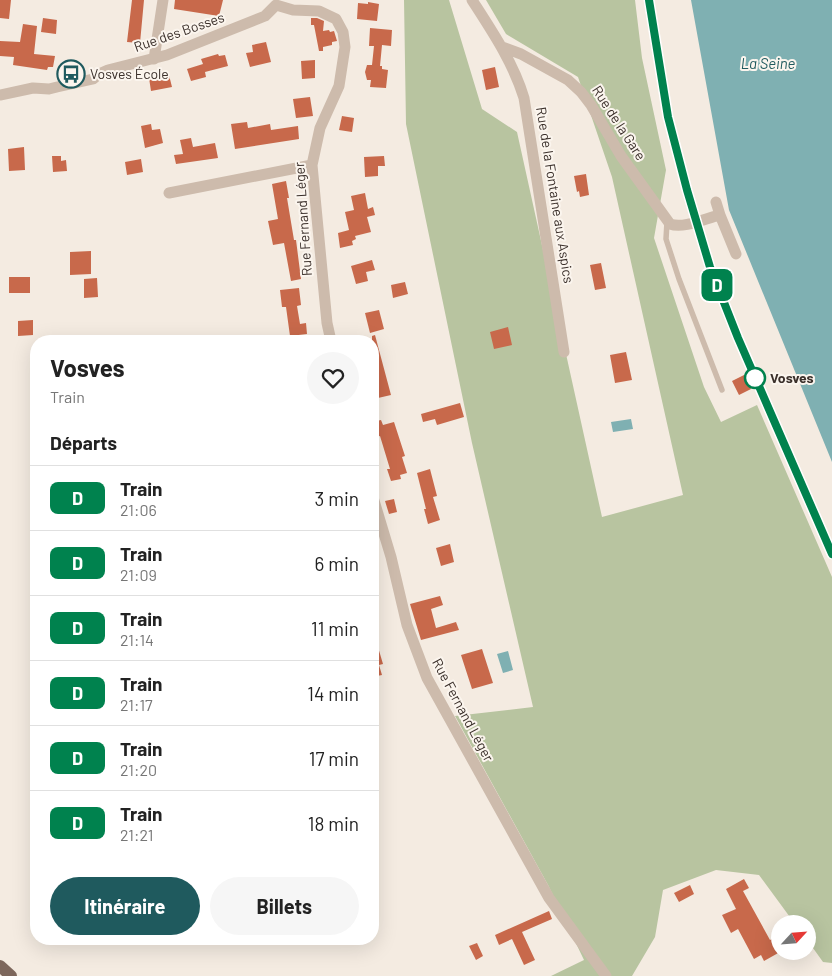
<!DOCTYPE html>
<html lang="fr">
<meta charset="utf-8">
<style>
body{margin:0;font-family:Barlow,sans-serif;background:#f6f6f6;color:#222;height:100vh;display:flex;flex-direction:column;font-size:19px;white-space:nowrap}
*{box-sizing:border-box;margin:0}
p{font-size:16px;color:#767676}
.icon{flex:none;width:28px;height:28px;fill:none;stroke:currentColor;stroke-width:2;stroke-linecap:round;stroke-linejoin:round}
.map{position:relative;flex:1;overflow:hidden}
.sheet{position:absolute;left:30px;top:335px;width:349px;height:610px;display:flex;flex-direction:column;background:#fff;border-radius:20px;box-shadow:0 5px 20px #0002}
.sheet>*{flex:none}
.badge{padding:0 10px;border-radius:8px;font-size:18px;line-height:32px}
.needle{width:32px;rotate:64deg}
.buttons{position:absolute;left:771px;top:915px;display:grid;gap:10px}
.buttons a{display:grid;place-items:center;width:45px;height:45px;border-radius:50%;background:#fff;box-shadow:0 5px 20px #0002;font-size:25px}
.map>.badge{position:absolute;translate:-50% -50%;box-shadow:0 0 0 2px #fff}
h2{padding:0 20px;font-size:19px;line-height:45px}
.round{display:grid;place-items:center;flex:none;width:52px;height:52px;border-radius:26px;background:#f6f6f6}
.overview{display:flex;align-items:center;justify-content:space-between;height:85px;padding:0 20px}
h1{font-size:24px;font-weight:700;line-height:38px}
.action{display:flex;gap:10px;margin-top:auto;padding:10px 20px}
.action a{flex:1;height:58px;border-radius:30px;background:#1f5a5e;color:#fff;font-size:20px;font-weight:700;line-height:58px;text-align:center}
.action a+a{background:#f6f6f6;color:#222}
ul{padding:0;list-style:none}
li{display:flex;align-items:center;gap:15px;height:65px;padding:0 20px;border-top:1px solid #e0e0e0}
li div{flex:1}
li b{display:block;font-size:19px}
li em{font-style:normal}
li .badge{min-width:55px;font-weight:700;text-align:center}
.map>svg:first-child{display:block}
.green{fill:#b8c4a0}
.water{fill:#7fb0b2}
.building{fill:#c8694b}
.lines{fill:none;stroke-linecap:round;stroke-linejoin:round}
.service{stroke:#cdbbac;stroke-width:5.5}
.minor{stroke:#cdbbac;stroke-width:11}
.primary{stroke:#7d675c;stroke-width:12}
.rail-casing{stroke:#3b302b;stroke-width:5}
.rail{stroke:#fbf5ee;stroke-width:3;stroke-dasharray:9;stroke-linecap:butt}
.line-casing{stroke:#fff;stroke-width:11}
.line{stroke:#00824e;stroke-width:8}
.stop-dot{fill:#fff;stroke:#00824e;stroke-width:2.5}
.labels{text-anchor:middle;stroke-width:4;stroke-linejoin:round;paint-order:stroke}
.street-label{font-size:14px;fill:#3b302b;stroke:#fbf5ee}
.poi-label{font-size:14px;fill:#3b302b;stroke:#fbf5ee;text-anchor:start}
.stop-label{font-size:14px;font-weight:bold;fill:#3b302b;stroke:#fbf5ee;text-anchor:start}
.water-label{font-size:15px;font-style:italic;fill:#1f5a5e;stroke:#fbf5ee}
</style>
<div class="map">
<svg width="832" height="976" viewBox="0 0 832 976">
<rect width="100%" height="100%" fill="#f4ebe1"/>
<!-- green -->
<path class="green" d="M404 0H449L482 109 517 132 602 517 683 495 612 177 578 77 506 34 486 0H635L642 58 666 170 654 238 704 387 721 422 757 405 832 577V963L823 962 808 941V924H795L759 875 716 870 663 890 655 937 632 976H551L584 960 548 885 455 716 533 707 472 443 406 124Z"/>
<!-- water -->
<path class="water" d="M691 0H832V462L729 210Z
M631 419 633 429 613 432 611 422Z
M508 651 513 670 503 673 497 654Z"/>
<!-- building -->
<path class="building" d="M0 0H11L9 19 0 18Z
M132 0H144L140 43 127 42Z
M175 0H223L219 16 174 9Z
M368 2 379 4 377 21 357 19 358 3 368 4Z
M43 18 57 20 56 34 41 32Z
M311 18H317L324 21 323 31 329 30 330 32 334 31 337 41 332 42V45L323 47V51H319L314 25H311Z
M23 24 37 26 34 54 55 56 53 67H48L47 70 13 65 14 57 0 56V41L20 42Z
M370 28 392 30 391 46 382 45 380 66H382V69L388 70 386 88 370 87 371 80H367L365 72 367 65H372L374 46H369Z
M266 42 271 62 250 67 246 53 253 52 252 45Z
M218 54 219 56 225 55 228 66 205 72 206 77 191 81 187 69 203 64 201 59Z
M315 60V78L302 79 301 61Z
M495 67 499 87 486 90 482 70Z
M169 75 172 87 151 91 149 78Z
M310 97 313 116 296 118 293 99Z
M342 116 354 118 352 132 339 130Z
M247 122 248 128 270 124 271 130 298 126 299 139 235 149 231 124Z
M151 124 152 130 160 129 163 143 145 148 141 126Z
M191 138 193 147 215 143 218 158 176 164 174 155 183 154 180 140Z
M24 147 25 170 9 171 8 149Z
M52 156H61V161L66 160 67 171 53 172Z
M384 156 385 166H378V176L365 177 364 157Z
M141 159 143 172 127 175 125 162Z
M586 174 589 195 580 197 579 191 577 192 574 176Z
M286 181 289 198H287L294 240H296L301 279 291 281 284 243 273 245 268 221 278 219 272 184Z
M365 193 368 209 373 207 375 215 367 217 371 232 355 236 356 239 352 241 353 245 340 248 338 233 349 230 345 212 354 210 351 196Z
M91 251V274L70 275V252Z
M372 260 375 270 366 272 368 281 356 284 351 266Z
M601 263 606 288 595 290 590 265Z
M9 277H30V293H9Z
M97 278 98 297 84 298V279Z
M405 282 408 294 393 298 391 285Z
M299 288 301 305 297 306 300 324 306 323 307 334 290 336 286 307H282L280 290Z
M379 310 384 329 370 333 365 313Z
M33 320V335L18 336V321Z
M508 327 512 345 494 349 490 332Z
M375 335 391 395 378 398 375 388 372 389V336Z
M626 352 632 380 615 383 610 355Z
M744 375 751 389 739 395 732 381Z
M460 403 464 417 437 425 435 419 423 422 421 414Z
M381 420 383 425 394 422 405 456 402 457 407 473 400 475 401 479 391 481 387 469H390L380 436 372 438V422Z
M430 469 437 496 433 497 440 520 428 524 424 509H426L417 473Z
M394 499 397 512 389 514 385 501Z
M450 544 454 562 441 566 436 548Z
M440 596 443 605 431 609 436 628 456 622 459 630 421 640 410 604Z
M375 637 383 664 379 665 382 675 372 677V638Z
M482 649 493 683 472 689 461 655Z
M744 879 749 888 743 891 770 940 780 935V952L764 961 761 955 754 959 738 929 731 933 722 915 736 909 726 889Z
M690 885 694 894 679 902 674 893Z
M549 911 552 919 522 932 535 960 524 965 512 939 499 945 495 935Z
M477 943 483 956 476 960 469 946Z"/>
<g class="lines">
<!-- service -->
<path class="service" d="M667 222 666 239 679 279 722 390"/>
<!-- minor -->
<path class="minor" d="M472 0C492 31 513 62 524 98L564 352
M276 5 293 10 319 11 336 19 343 32 345 47 339 86 320 128 312 165 327 323 331 341
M502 47 521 54 568 80 581 92 591 105 621 156 670 224C684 229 706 218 720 215
M154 59 163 0
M0 95 33 88 49 89 57 87 93 79 99 74 108 70 167 55 265 16 276 5
M169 193 312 165
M716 202 720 215 736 254
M372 494 391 557 407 625 427 678 549 898 606 976"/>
<!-- primary -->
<path class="primary" d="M0 966 11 976"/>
<!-- rail casing -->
<g class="rail-casing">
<path id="rail" d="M649 0 669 117 687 190 710 267 738 338 832 554"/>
</g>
<!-- rail -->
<use href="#rail" class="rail"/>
</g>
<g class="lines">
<!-- line casing -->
<g class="line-casing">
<path id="line" d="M649 0 668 117 687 190 710 267 738 338 832 554"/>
</g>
<!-- line -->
<use href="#line" class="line"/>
</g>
<!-- icons -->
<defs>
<g id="bus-ring" transform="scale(1.4375)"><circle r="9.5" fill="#fbf5ee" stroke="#1f5a5e" stroke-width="1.5"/><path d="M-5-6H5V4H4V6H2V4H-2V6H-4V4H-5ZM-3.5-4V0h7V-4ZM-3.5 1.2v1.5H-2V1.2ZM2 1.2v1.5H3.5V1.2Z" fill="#1f5a5e"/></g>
</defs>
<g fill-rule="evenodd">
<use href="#bus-ring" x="71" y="74"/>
</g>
<!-- markers -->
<circle class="stop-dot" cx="755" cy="378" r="10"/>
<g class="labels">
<!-- street labels -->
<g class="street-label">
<text transform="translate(179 32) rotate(-19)" y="5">Rue des Bosses</text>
<text transform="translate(619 123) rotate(57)" y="5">Rue de la Gare</text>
<text transform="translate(555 195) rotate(81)" y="5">Rue de la Fontaine aux Aspics</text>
<text transform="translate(303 219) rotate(-94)" y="5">Rue Fernand Léger</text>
<text transform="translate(463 710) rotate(62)" y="5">Rue Fernand Léger</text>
</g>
<!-- poi labels -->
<g class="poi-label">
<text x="90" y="79">Vosves École</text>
</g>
<!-- stop labels -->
<g class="stop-label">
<text x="770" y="383">Vosves</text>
</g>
<!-- water labels -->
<g class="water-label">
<text x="768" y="69">La Seine</text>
</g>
</g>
</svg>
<div class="buttons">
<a><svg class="needle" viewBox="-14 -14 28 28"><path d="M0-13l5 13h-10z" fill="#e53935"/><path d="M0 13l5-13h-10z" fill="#767676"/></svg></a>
</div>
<b class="badge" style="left:717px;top:285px;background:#00824e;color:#fff">D</b>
<section class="sheet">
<div class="overview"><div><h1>Vosves</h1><p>Train</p></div><a class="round"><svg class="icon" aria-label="heart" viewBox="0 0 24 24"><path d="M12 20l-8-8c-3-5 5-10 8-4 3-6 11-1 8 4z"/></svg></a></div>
<h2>Départs</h2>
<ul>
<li><span class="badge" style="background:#00824e;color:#fff">D</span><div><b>Train</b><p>21:06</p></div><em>3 min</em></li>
<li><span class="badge" style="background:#00824e;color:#fff">D</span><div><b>Train</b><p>21:09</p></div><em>6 min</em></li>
<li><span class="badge" style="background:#00824e;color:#fff">D</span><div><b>Train</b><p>21:14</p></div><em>11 min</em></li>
<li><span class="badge" style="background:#00824e;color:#fff">D</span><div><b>Train</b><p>21:17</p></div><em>14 min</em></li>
<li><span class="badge" style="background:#00824e;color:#fff">D</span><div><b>Train</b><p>21:20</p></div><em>17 min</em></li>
<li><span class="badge" style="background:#00824e;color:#fff">D</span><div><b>Train</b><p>21:21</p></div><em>18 min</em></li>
</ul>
<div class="action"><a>Itinéraire</a><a>Billets</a></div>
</section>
</div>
